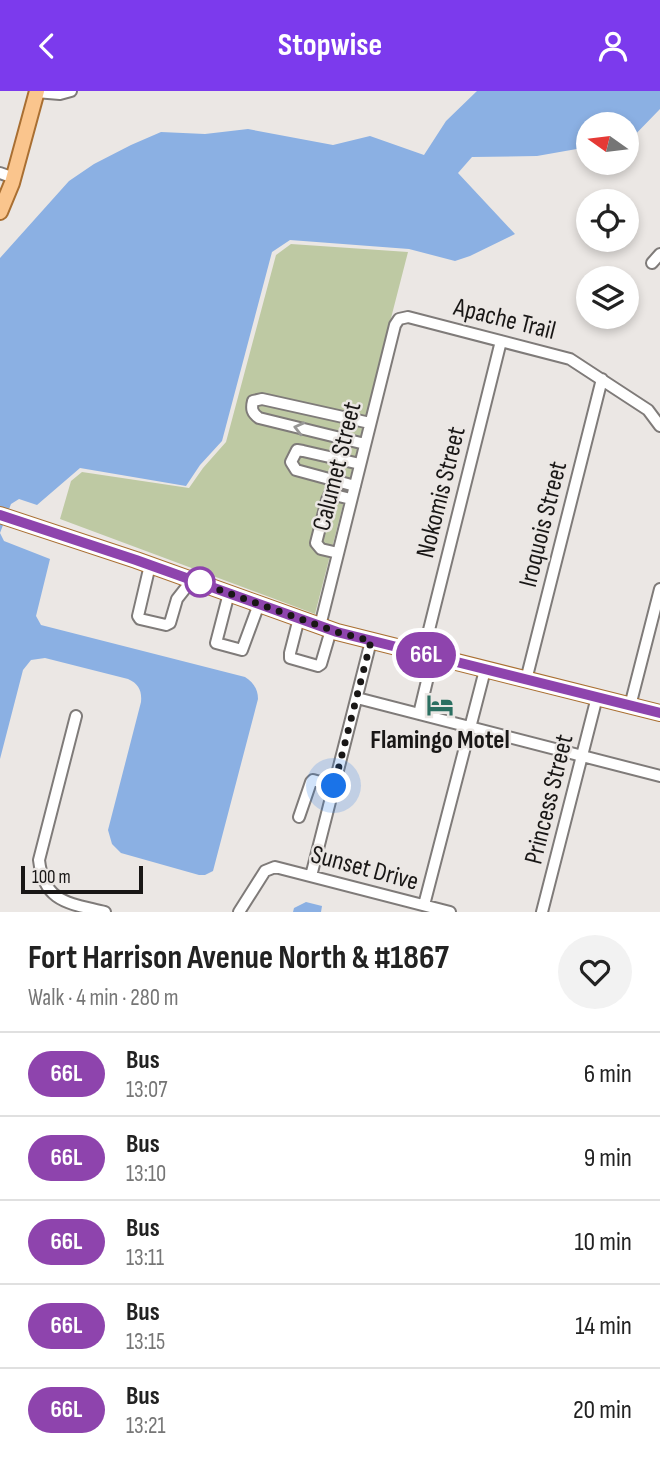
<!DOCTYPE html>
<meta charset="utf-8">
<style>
body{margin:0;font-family:"Sofia Sans Condensed",sans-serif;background:#f2f2f2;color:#222;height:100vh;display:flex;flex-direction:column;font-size:26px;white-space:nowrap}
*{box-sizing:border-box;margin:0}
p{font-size:23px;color:#767676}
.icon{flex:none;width:38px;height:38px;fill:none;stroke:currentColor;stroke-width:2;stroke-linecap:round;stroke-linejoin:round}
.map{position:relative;height:821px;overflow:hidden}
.side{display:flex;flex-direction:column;background:#fff;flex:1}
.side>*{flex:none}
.badge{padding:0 14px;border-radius:23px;font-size:24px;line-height:46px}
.needle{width:46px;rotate:284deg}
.buttons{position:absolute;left:576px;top:21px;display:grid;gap:14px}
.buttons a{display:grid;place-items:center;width:63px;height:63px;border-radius:50%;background:#fff;box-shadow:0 4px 10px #0003;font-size:35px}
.scale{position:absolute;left:21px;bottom:18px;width:122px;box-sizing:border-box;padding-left:7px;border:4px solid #191716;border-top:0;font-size:19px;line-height:24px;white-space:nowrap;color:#191716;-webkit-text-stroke:5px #ebe7e4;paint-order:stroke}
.you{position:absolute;width:35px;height:35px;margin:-18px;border:5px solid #fff;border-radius:50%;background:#1a73e8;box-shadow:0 0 0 10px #1a73e833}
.map>.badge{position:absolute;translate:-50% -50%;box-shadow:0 0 0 4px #fff}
.round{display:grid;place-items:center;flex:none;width:74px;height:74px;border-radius:37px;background:#f2f2f2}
.headline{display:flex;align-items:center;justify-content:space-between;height:119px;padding:0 28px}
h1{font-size:33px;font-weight:700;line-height:52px}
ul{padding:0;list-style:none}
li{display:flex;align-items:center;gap:21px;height:84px;padding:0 28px;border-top:2px solid #e0e0e0}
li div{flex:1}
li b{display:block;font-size:26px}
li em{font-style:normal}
li .badge{min-width:77px;font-weight:700;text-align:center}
header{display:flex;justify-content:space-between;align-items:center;height:91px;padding:0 28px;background:#7c3aed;color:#fff;font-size:32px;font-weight:700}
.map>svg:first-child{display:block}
.green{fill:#bec9a3}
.water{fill:#8bb0e3}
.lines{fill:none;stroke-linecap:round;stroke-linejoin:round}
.minor-casing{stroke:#7f7b79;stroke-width:14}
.major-casing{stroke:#a96f32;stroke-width:18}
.minor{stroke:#fff;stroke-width:10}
.major{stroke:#fac58d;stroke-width:14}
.oneway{stroke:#989796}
.line-casing{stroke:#fff;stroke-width:16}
.line{stroke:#8e44ad;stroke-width:10}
.walk{stroke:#191716;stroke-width:7;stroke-dasharray:0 12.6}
.stop-dot{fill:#fff;stroke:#8e44ad;stroke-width:3.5}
.labels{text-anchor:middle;stroke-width:5;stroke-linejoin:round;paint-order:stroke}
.street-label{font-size:26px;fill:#191716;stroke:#ebe7e4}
.poi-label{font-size:26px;font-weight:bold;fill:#191716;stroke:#ebe7e4}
</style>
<header><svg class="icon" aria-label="back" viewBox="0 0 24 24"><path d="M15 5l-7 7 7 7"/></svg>Stopwise<svg class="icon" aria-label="person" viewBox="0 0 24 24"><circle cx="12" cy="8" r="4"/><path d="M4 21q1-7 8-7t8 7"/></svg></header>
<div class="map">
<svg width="660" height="821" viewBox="0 0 660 821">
<rect width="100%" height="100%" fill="#ebe7e4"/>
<!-- green -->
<path class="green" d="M291 153 408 161 315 523 60 428 71 390 82 381 189 397 203 377 226 351 276 164Z"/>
<!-- water -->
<path class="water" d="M477 0H660V18L627 52 626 33H588V56L537 65 472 66 458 82 515 143 470 165 455 170 409 158 290 149 272 161 222 350 200 374 186 395 80 377 37 414 19 408 11 413 0 442 4 450 50 468 36 525 41 534 245 586C253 591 258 598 258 608L213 780 205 784H199L121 762 112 753 108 739 141 611C142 600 139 593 128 588L45 567 31 569 23 579 0 668V167L69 90 94 73 131 54 161 41 205 43 248 38 333 54 370 45 424 64 446 30Z
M306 811 322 815 321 821H293L294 817Z"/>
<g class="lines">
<!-- minor casing -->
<g class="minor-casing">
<path id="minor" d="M36 1 60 3 71 0
M0 82 14 87
M652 172 660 163
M365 353 259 327C252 322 251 318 253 310L262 308 370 332
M355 395 296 379 291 371 297 359 303 360 360 373
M338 462 321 458 316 452 327 409 330 403 351 408
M150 474 138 525 140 528 166 534 170 532 177 508 192 489
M229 502 216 552 242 559 259 513
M299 527 290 562V567L318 575 321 573 331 539
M320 535 395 234 399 228 408 226 570 268 648 319 660 335
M423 563 501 250
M526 589 602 288
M357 607 660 685
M630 615 660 498
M419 623 433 565
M76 625 39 769C44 812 69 812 105 821
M299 726 311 691 313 689 334 695
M311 785 371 550
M424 814 485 579
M239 821 265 780 275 776 450 821
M542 821 597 606"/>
</g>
<!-- major casing -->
<g class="major-casing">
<path id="major" d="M0 121 12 92 37 0
M0 424 136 469 337 541 660 622"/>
</g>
<!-- minor -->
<use href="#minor" class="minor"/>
<!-- major -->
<use href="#major" class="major"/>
</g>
<!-- one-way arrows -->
<defs><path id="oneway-chevron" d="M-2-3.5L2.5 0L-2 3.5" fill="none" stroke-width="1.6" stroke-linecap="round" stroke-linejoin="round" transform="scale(1.75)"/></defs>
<use class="oneway" href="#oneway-chevron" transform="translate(299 337) rotate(-166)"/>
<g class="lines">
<!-- line casing -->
<g class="line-casing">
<path id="line" d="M0 424 136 469 337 541 660 622"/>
</g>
<!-- line -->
<use href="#line" class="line"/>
<!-- walk -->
<path class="walk" d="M200 491 192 489 337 541 371 550 334 695"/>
</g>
<!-- icons -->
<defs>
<g id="hotel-bare" transform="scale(2.1)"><path d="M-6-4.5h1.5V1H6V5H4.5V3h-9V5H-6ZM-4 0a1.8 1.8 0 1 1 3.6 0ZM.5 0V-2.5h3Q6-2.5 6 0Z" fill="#2b6f61" stroke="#ebe7e4" stroke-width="2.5" paint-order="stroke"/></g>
</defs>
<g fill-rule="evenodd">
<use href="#hotel-bare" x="440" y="614"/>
</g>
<!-- markers -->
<circle class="stop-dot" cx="200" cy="491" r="14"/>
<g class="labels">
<!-- street labels -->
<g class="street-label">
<text transform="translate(505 227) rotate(14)" y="9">Apache Trail</text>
<text transform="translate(336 375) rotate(-76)" y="9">Calumet Street</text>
<text transform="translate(440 401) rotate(-76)" y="9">Nokomis Street</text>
<text transform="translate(542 433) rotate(-76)" y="9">Iroquois Street</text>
<text transform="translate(548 708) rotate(-76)" y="9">Princess Street</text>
<text transform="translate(365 776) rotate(15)" y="9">Sunset Drive</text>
</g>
<!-- poi labels -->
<g class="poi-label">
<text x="440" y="657">Flamingo Motel</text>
</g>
</g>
</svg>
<div class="buttons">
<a><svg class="needle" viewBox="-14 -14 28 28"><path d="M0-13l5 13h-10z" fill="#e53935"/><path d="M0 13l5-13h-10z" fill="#767676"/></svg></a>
<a><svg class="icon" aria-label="locate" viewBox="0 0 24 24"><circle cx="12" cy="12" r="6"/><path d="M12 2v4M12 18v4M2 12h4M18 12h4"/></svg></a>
<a><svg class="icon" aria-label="layers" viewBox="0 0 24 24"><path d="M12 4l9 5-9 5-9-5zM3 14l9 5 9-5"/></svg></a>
</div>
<div class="scale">100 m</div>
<div class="you" style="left:334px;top:695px"></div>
<b class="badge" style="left:426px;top:564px;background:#8e44ad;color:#fff">66L</b>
</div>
<section class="side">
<div class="headline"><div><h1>Fort Harrison Avenue North &amp; #1867</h1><p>Walk · 4 min · 280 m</p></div><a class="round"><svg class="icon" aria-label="heart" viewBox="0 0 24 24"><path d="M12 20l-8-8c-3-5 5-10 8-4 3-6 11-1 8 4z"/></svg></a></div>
<ul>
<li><span class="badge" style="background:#8e44ad;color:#fff">66L</span><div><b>Bus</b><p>13:07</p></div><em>6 min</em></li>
<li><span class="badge" style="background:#8e44ad;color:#fff">66L</span><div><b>Bus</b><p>13:10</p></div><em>9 min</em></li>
<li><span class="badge" style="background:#8e44ad;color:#fff">66L</span><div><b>Bus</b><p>13:11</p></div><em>10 min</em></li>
<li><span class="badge" style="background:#8e44ad;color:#fff">66L</span><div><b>Bus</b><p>13:15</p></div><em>14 min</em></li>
<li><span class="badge" style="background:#8e44ad;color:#fff">66L</span><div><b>Bus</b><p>13:21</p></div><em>20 min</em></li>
</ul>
</section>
